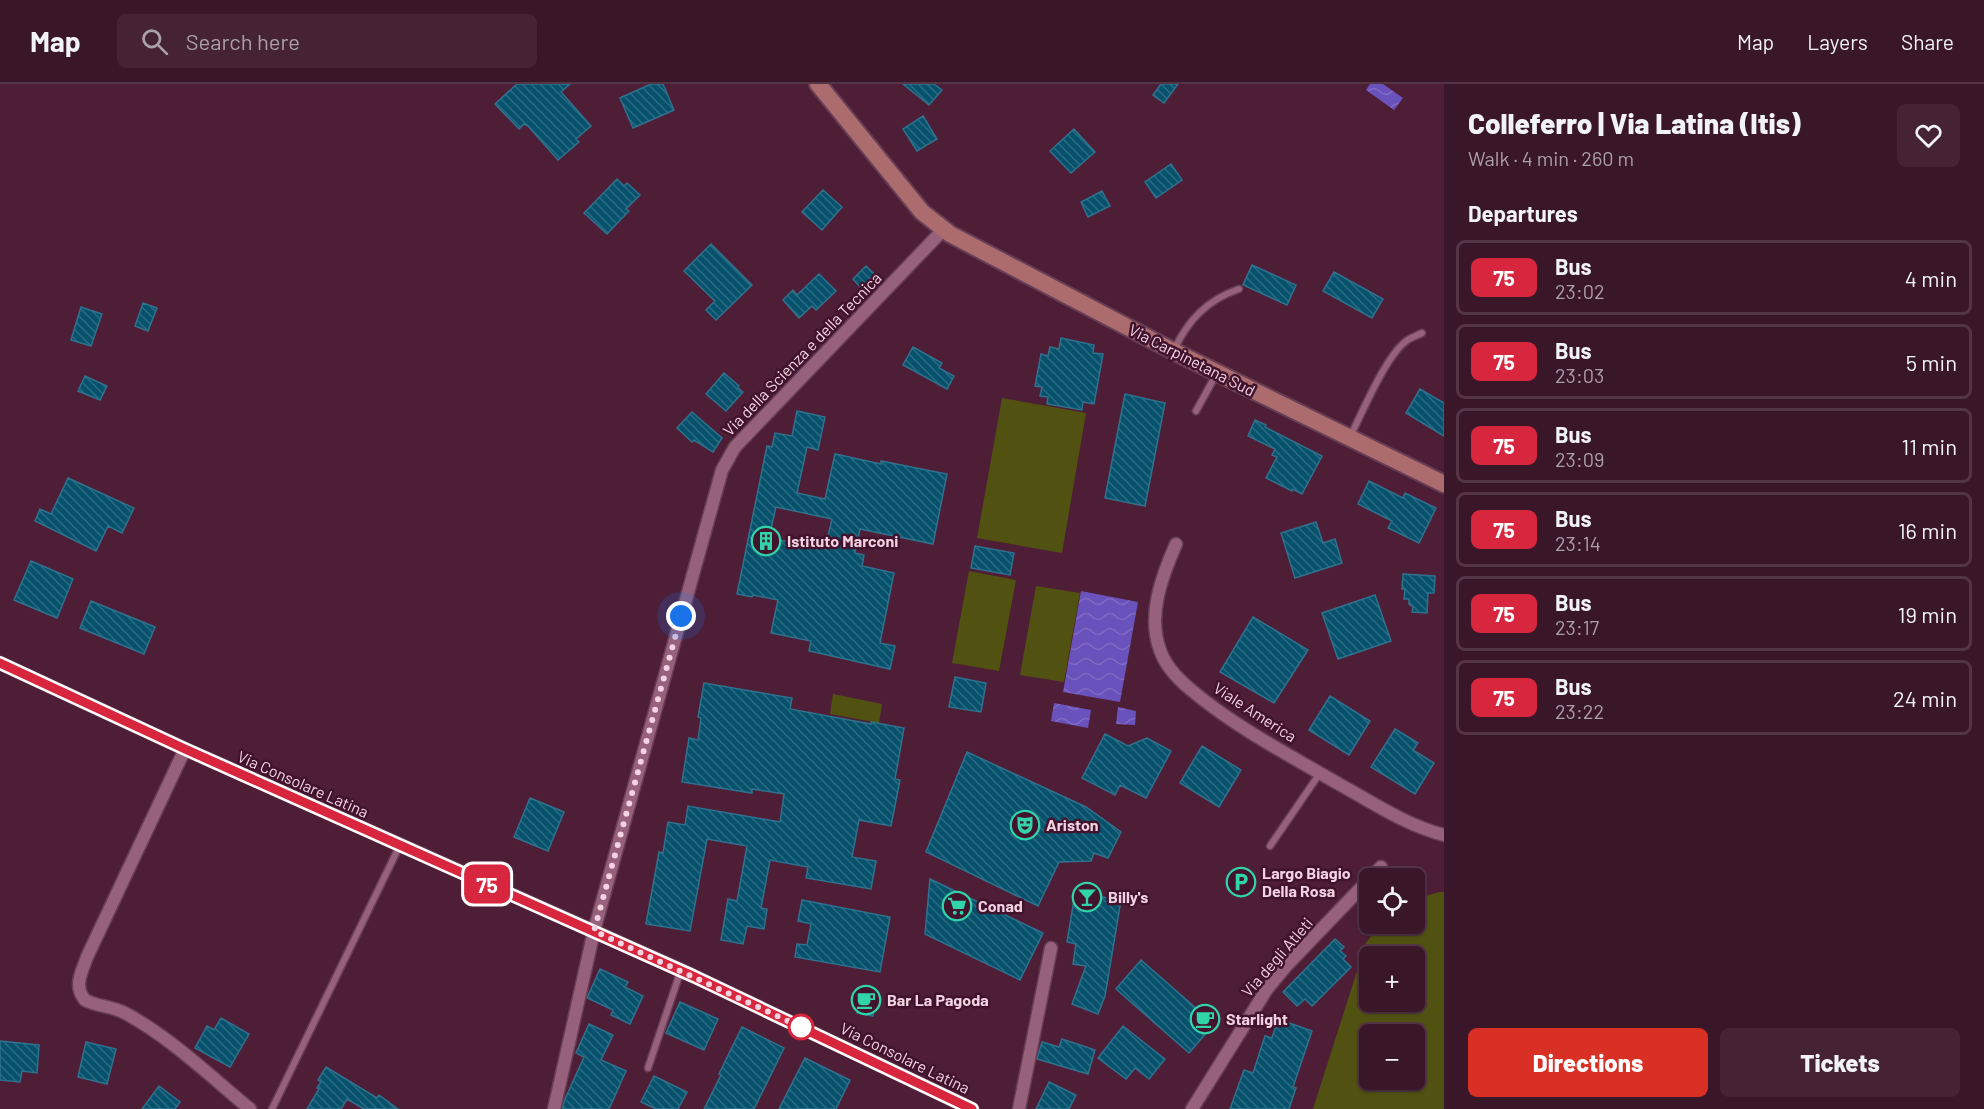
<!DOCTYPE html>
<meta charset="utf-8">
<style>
body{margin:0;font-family:Barlow,sans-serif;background:#452335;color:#f1f3f6;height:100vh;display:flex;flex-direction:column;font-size:22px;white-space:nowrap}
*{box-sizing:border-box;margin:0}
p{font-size:20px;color:#ab9fa8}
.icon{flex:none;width:33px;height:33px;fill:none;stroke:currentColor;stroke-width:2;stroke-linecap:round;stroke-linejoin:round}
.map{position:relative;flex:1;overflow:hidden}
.panel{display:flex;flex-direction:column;background:#3a1629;width:540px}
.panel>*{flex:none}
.badge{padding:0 12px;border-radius:9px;font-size:21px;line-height:39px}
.buttons{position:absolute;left:1359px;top:784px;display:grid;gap:12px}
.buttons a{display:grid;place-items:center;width:66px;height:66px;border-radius:9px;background:#3a1629;box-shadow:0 2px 4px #0004,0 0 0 2px #543546;font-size:30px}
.you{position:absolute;width:30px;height:30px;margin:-15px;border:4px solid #fff;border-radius:50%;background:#1a73e8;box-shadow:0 0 0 9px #1a73e833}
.map>.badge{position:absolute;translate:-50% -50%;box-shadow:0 0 0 3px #fff}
h2{padding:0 24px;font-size:22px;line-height:54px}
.round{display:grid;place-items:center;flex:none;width:63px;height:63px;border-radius:9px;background:#452335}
.head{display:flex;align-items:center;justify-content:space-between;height:102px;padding:0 24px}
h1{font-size:28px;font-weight:800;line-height:45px}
.primary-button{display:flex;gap:12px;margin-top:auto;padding:12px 24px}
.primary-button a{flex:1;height:69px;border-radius:9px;background:#d93025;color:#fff;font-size:24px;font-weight:800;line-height:69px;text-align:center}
.primary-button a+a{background:#452335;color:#f1f3f6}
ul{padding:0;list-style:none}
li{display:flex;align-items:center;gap:18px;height:75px;margin:0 12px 9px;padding:0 12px;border:3px solid #543546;border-radius:9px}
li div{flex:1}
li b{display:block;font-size:22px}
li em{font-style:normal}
li .badge{min-width:66px;font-weight:700;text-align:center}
header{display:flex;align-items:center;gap:36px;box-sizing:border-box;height:84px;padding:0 30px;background:#3a1629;border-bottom:2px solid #543546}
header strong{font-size:28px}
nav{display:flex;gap:33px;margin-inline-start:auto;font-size:21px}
.search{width:420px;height:54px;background:#452335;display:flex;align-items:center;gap:15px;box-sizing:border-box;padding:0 21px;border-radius:9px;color:#ab9fa8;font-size:22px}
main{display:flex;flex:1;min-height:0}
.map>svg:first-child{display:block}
.pitch{fill:#515211;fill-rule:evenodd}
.water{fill:url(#water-waves)}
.building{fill:url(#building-back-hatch);stroke:#30718e;stroke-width:1.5;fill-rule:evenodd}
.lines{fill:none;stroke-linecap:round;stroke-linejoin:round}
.service-casing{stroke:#673e55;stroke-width:9}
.minor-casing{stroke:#673e55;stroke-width:15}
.secondary-casing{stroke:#673e55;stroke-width:20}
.service{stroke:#98617b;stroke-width:6}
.minor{stroke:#98617b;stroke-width:12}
.secondary{stroke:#ac6c6e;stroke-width:16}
.line-casing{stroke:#fff;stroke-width:14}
.line{stroke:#d7263d;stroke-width:9}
.walk{stroke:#f3d3e1;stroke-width:6;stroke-dasharray:0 10.8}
.stop-dot{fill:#fff;stroke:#d7263d;stroke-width:3}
.labels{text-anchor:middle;stroke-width:5;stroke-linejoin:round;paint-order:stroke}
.street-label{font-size:16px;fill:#f3d3e1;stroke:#42132d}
.poi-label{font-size:16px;font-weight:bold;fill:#f3d3e1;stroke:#42132d;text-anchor:start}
</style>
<header>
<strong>Map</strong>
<div class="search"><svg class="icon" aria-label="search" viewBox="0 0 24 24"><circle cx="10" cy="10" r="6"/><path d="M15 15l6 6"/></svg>Search here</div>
<nav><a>Map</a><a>Layers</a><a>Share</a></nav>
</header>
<main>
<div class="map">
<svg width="1444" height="1025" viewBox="0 0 1444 1025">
<defs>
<pattern id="water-waves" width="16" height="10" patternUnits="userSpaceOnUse" patternTransform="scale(1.5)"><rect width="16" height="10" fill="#6952bb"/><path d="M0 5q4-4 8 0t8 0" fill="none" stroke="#7f6ac4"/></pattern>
<pattern id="building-back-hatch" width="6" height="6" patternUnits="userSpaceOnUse" patternTransform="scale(1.5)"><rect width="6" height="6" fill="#06526d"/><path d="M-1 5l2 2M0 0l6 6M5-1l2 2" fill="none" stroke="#2b6a82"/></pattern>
</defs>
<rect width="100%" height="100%" fill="#4e1e37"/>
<!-- pitch -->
<path class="pitch" d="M1002 314 1086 329 1062 469 977 454Z
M969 487 1016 496 999 587 952 579Z
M1036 502 1080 509 1064 598 1020 591Z
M833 610 882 620 879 639 830 630Z
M1439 808H1444V1025H1313L1366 859 1380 840H1414L1415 815ZM1370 873H1414V918H1370ZM1370 951H1414V996H1370Z"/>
<!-- water -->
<path class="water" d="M1370 0H1383L1403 14 1394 26 1366 6Z
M1081 507 1138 518 1120 618 1063 608Z
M1054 619 1091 626 1088 644 1051 637Z
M1118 623 1136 627 1135 641 1116 640Z"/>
<!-- building -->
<path class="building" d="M517 0H570L561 8 591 42 576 55 579 58 558 76 528 42 524 40 519 45 495 20Z
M651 0H663L674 26 633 44 620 14Z
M903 0H934L942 6 929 21Z
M1161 0H1178L1164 19 1153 11Z
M923 32 937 55 917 67 903 45Z
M1074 45 1095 68 1071 89 1050 67Z
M1171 80 1182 96 1156 114 1145 98Z
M617 95 624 102 627 99 640 111 626 125 629 127 607 150 584 129Z
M823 106 842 123 822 146 802 128Z
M1102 107 1110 122 1088 133 1081 118Z
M711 160 752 201 716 236 706 226 715 217 684 187Z
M1252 181 1296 201 1287 221 1243 201Z
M866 182 874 190 861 204 853 195Z
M1334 188 1383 215 1372 234 1323 207Z
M819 190 836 207 816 226 812 222 799 234 783 216 793 206 797 211Z
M143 219 157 224 148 247 135 242Z
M81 223 102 230 91 262 71 256Z
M1061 254 1094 261 1093 269 1103 270 1094 320 1083 318 1082 326 1047 320 1048 313 1040 312 1042 303 1035 302 1041 270 1048 272 1050 263 1059 265Z
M913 263 942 279 939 284 954 292 947 305 903 281Z
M724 289 739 302 738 304 743 308 726 327 706 310Z
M85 292 107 302 100 316 78 307Z
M1420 305 1444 319V352L1406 329Z
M1125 310 1165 319 1145 422 1105 414Z
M797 327 825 333 818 366 807 363 797 409 825 415 835 370 881 380V377L947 390 933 460 860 445 855 469 864 471 862 482 894 489 880 559 895 562 890 585 809 567 811 557 771 549 778 516 753 511 752 513 737 510 767 362 772 363 775 349 792 352ZM776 423 832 435 825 465 769 454Z
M692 328 722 354 713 368 694 356 692 358 677 344Z
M1255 336 1266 341 1265 343 1322 372 1302 410 1293 405 1292 407 1266 394 1277 373 1272 371 1275 365 1248 352Z
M68 394 134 424 122 449 108 442 96 467 35 437 40 425 51 430Z
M1369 397 1403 414 1405 409 1436 424 1419 459 1388 444 1392 437 1358 420Z
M1316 438 1323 459 1335 455 1342 479 1295 494 1281 449Z
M975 462 1014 469 1010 491 971 484Z
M31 477 73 495 57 534 14 516Z
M1403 490 1435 492 1434 509H1428L1427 529 1412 528 1413 523 1409 520V515H1404L1405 505H1402Z
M1375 511 1391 557 1338 575 1322 529Z
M91 517 155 543 144 570 80 544Z
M1253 533 1308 566 1274 619 1220 588Z
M955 593 986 599 981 628 949 623Z
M704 599 792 614 790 625 871 640V638L904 644 895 695 900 696 891 742 859 736 852 773 876 777 871 805 806 794 808 783 770 776 761 824 767 825 764 845 747 842 743 860 721 856 728 815 737 817 747 762 707 755 690 847 646 840 659 768 663 769 668 738 685 741 688 722 780 738 784 710 752 705V709L682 698 689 654 698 656 701 634 698 633Z
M1330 612 1370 637 1349 671 1309 646Z
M1395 645 1418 659 1413 666 1434 679 1415 710 1371 683Z
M1105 650 1128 662 1147 654 1171 667 1146 714 1120 701 1115 711 1082 694Z
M1202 662 1241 686 1219 723 1180 699Z
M967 668 1086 723 1121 748 1108 774 1094 769 1091 777 1059 778 1038 822 926 768Z
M530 714 564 728 548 767 514 753Z
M930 795 1043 849 1020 896 925 850Z
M1075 809 1121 816 1105 912 1098 930 1072 920 1086 882 1073 880 1076 860 1067 858Z
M802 816 890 833 880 888 795 873 797 860 807 861 811 840 798 837Z
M1335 855 1344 863 1340 867 1346 872 1343 875 1351 883 1312 922 1305 915 1297 922 1283 908Z
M1141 876 1214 940 1189 969 1116 905Z
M600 885 628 898 625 903 643 912 630 940 611 931 613 926 587 914Z
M857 909 876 911 873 932 857 929 858 921H855Z
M680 918 718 935 704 966 666 949Z
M221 934 249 950 230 983 195 964 207 942 214 946Z
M1278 935 1312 947 1293 1003 1296 1004 1289 1025H1230L1244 986 1253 989 1265 952 1272 954Z
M589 940 613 951 601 976 626 987 609 1025H562L565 1015 584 973 576 969Z
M1123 942 1165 975 1149 995 1135 984 1126 995 1098 974Z
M742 943 784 964 754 1025H704L721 991 719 990Z
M1062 955 1095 966 1088 990 1037 975 1042 958 1059 963Z
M0 957 39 961 37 989 22 987 20 998 0 996Z
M86 958 116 965 107 1000 78 993Z
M805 974 850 996 836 1025H779Z
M326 983 377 1014 379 1011 398 1025H364L347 1015 341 1025H307L319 1005 317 1004 321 998 318 996Z
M654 992 687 1008 678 1025H656L641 1018Z
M1049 998 1076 1011 1069 1025H1036Z
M159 1002 180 1018 175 1025H142Z"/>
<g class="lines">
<!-- service casing -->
<g class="service-casing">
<path id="service" d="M1174 266C1188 236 1207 216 1239 205
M1196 327 1217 289
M1350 353C1362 329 1385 274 1405 258 1409 254 1416 252 1422 249
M1270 762 1320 689
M648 984 681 886
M272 1025 400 761"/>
</g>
<!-- minor casing -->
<g class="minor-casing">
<path id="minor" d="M1176 460C1162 492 1147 531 1160 566 1165 581 1178 595 1190 605 1235 643 1287 670 1337 699 1372 718 1405 741 1444 751
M0 579 185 665 681 886 972 1025
M185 665 87 873C82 888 73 902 85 916 98 923 112 922 125 929 171 954 210 992 250 1025
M554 1025 594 847 722 386 735 363 943 146
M1019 1025 1051 864
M1192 1025 1267 905 1287 881 1381 783"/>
</g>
<!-- secondary casing -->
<g class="secondary-casing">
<path id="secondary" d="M818 0 922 128 950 150 1173 267 1444 400"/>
</g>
<!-- service -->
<use href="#service" class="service"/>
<!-- minor -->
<use href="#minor" class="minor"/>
<!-- secondary -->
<use href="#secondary" class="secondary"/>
</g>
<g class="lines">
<!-- line casing -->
<g class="line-casing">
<path id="line" d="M0 579 185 665 693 892 972 1025"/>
</g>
<!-- line -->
<use href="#line" class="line"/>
<!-- walk -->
<path class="walk" d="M681 532 594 847 801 943"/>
</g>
<!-- icons -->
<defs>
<g id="building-ring" transform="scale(1.5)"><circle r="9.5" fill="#42132d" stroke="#31d4a9" stroke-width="1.5"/><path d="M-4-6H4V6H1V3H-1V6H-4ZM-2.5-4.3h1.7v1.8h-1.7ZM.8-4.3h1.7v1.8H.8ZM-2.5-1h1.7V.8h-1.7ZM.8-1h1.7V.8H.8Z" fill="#31d4a9"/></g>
<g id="theatre-ring" transform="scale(1.5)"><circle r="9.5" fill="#42132d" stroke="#31d4a9" stroke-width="1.5"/><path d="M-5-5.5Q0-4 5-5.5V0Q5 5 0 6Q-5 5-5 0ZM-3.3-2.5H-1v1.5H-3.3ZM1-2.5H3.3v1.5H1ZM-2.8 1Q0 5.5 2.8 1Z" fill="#31d4a9"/></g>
<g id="parking-ring" transform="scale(1.5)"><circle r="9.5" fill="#42132d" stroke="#31d4a9" stroke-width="1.5"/><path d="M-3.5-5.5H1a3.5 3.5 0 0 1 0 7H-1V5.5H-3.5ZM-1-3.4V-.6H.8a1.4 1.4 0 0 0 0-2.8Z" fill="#31d4a9"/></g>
<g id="bar-ring" transform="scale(1.5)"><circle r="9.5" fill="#42132d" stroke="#31d4a9" stroke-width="1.5"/><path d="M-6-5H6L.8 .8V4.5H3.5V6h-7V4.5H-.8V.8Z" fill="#31d4a9"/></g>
<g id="supermarket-ring" transform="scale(1.5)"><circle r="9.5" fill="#42132d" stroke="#31d4a9" stroke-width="1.5"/><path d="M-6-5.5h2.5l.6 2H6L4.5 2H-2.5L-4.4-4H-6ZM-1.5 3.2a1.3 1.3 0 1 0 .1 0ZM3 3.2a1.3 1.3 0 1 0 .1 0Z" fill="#31d4a9"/></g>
<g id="cafe-ring" transform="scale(1.5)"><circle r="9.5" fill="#42132d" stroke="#31d4a9" stroke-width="1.5"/><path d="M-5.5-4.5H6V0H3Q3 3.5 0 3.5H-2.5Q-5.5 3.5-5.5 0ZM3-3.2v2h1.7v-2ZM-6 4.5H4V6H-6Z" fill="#31d4a9"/></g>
</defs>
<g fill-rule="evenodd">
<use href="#building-ring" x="766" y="457"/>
<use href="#theatre-ring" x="1025" y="741"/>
<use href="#parking-ring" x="1241" y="798"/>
<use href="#bar-ring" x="1087" y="813"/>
<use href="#supermarket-ring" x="957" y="822"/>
<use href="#cafe-ring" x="866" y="916"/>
<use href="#cafe-ring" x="1205" y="935"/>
</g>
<!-- markers -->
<circle class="stop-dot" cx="801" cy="943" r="12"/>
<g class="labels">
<!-- street labels -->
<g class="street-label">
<text transform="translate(802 270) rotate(-46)" y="6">Via della Scienza e della Tecnica</text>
<text transform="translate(1192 276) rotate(27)" y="6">Via Carpinetana Sud</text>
<text transform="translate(1255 628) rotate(33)" y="6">Viale America</text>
<text transform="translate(303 700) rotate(24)" y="6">Via Consolare Latina</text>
<text transform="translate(1277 873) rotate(-49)" y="6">Via degli Atleti</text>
<text transform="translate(905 974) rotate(26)" y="6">Via Consolare Latina</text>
</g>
<!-- poi labels -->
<g class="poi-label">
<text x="787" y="463">Istituto Marconi</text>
<text x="1046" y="747">Ariston</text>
<text x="1262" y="795">Largo Biagio<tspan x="1262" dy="18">Della Rosa</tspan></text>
<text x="1108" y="819">Billy's</text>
<text x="978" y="828">Conad</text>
<text x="887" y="922">Bar La Pagoda</text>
<text x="1226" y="941">Starlight</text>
</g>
</g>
</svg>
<div class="buttons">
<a><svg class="icon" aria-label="locate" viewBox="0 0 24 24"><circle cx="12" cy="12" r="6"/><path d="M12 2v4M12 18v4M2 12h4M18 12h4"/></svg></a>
<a>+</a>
<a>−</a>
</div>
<div class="you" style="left:681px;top:532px"></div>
<b class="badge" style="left:487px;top:800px;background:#d7263d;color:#fff">75</b>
</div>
<section class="panel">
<div class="head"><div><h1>Colleferro | Via Latina (Itis)</h1><p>Walk · 4 min · 260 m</p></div><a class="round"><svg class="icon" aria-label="heart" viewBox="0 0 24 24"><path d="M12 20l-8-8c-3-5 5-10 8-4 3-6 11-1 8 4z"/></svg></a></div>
<h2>Departures</h2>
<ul>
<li><span class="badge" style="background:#d7263d;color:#fff">75</span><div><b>Bus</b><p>23:02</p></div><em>4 min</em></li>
<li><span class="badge" style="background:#d7263d;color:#fff">75</span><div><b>Bus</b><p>23:03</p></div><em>5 min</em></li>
<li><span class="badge" style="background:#d7263d;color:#fff">75</span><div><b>Bus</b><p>23:09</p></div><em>11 min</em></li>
<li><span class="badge" style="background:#d7263d;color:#fff">75</span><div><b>Bus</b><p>23:14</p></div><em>16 min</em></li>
<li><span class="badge" style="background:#d7263d;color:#fff">75</span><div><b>Bus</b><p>23:17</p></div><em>19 min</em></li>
<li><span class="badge" style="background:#d7263d;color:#fff">75</span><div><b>Bus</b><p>23:22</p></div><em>24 min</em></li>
</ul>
<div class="primary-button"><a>Directions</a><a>Tickets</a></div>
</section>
</main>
